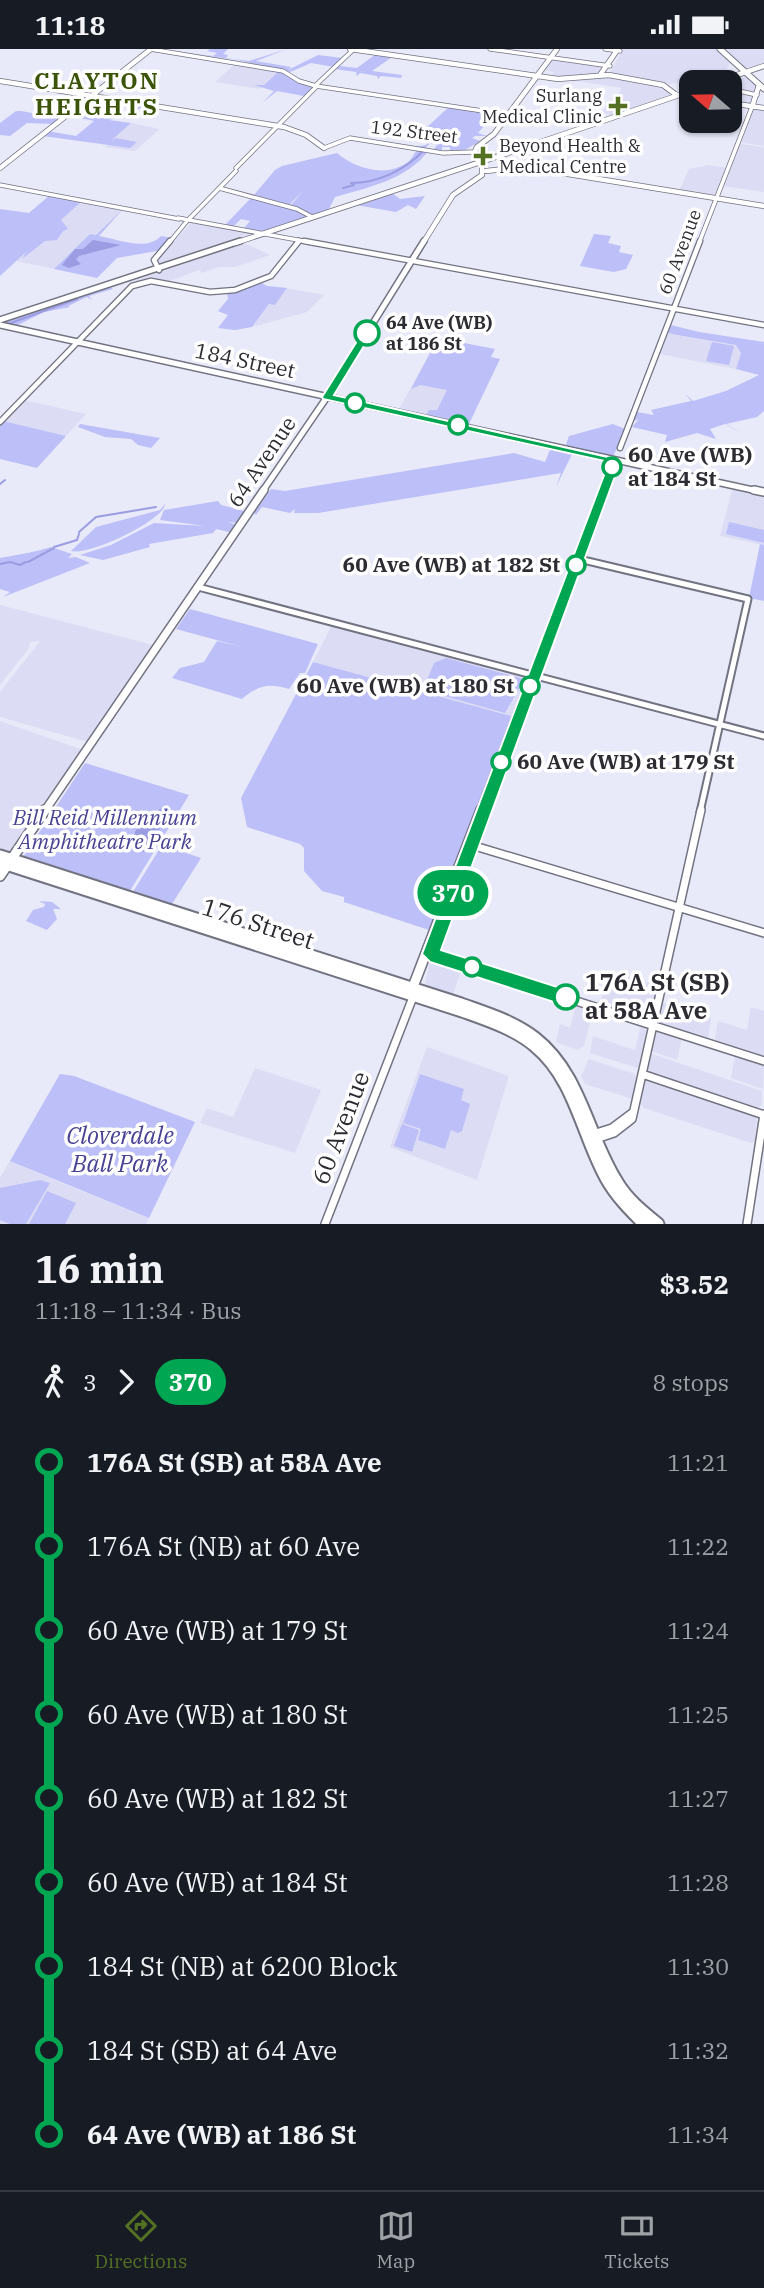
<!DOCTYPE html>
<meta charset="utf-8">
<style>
body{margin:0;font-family:"IBM Plex Serif",serif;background:#242831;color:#f1f3f6;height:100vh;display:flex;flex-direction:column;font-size:26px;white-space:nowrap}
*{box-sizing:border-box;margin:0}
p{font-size:23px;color:#9ea1a6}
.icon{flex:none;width:38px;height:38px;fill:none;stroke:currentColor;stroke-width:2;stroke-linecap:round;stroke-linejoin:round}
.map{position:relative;height:1175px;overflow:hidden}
.side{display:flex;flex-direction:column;background:#171b24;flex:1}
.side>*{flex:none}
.badge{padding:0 14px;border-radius:23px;font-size:24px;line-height:46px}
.needle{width:46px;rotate:290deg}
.tools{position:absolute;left:679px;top:21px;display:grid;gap:14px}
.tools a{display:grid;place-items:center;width:63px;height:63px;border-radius:14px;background:#171b24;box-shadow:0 2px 5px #0004;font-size:35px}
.map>.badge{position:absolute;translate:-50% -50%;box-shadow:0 0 0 4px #fff}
.legs{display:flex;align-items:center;gap:10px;height:77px;padding:0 35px;font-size:23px}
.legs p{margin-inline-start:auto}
.head{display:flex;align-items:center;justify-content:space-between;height:119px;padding:0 35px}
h1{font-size:38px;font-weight:800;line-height:52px}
ul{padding:0 35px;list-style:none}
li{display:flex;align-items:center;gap:24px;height:84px;font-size:26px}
li i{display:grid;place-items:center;width:10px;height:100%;margin:0 9px;background:currentColor}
li i::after{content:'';width:18px;height:18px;margin:-9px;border:5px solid;border-radius:50%;background:#171b24}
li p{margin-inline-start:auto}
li:first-child i{background:linear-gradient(#0000 50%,currentColor 0)}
li:last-child i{background:linear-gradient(currentColor 50%,#0000 0)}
.status{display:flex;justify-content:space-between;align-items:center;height:49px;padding:0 35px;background:#171b24;direction:ltr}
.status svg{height:19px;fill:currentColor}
.dock{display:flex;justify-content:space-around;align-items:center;height:98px;border-top:2px solid #363941;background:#171b24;font-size:19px;color:#9ea1a6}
.dock a{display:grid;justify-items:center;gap:4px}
.dock .active{color:#547023}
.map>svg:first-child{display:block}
.built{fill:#dcddf4}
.green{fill:#bcbff8}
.water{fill:#9b9ce2}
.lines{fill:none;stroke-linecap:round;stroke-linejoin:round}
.stream{stroke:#9b9ce2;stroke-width:2}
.minor-far3-casing{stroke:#727381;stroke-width:5}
.minor-far2-casing{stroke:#727381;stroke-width:7}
.minor-far1-casing{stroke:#727381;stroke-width:9}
.minor-casing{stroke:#727381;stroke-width:10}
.major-far3-casing{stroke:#727381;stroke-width:6}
.major-far2-casing{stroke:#727381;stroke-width:8}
.major-far1-casing{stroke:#727381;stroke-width:10}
.major-casing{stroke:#727381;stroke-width:12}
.highway-far1-casing{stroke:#727381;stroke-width:7}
.highway-casing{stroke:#727381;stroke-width:15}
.minor-far3{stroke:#fff;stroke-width:3.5}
.minor-far2{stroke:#fff;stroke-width:4.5}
.minor-far1{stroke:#fff;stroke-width:5}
.minor{stroke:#fff;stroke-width:7}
.major-far3{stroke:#fff;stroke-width:4.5}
.major-far2{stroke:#fff;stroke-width:5}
.major-far1{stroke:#fff;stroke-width:7}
.major{stroke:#fff;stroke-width:9}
.highway-far1{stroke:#fff;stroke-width:5}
.highway{stroke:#fff;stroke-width:11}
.line-1{fill:#00a651;stroke:#fff;stroke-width:2}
.poi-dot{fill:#547023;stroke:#fff;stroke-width:2.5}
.stop-1-dot{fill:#fff;stroke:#00a651;stroke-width:3.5}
.labels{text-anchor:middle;stroke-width:7;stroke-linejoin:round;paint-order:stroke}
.far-poi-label{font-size:18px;fill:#2c2c32;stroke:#fff;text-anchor:end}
.far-street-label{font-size:18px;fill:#2c2c32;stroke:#fff}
.far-stop-label{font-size:18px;font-weight:bold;fill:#2c2c32;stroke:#fff;text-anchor:start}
.street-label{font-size:21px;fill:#2c2c32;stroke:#fff}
.stop-label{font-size:21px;font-weight:bold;fill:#2c2c32;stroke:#fff;text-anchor:start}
.park-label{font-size:21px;font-style:italic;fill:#484295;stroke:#fff}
.far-district-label{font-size:23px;font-weight:bold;letter-spacing:2px;fill:#3c5409;stroke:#fff}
.near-street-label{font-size:24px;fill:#2c2c32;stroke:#fff}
.near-stop-label{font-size:24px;font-weight:bold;fill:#2c2c32;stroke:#fff;text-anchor:start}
.near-park-label{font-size:24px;font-style:italic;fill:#484295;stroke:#fff}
</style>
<div class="status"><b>11:18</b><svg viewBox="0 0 49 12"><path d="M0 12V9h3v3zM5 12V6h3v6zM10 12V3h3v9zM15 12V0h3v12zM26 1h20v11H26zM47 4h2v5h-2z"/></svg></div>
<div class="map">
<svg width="764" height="1175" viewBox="0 0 764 1175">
<rect width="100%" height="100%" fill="#e8e9f9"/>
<!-- built -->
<path class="built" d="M623 0H717L730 13 723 29 710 33 692 31 666 36 609 25Z
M726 0H764V16L746 20Z
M552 10 603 17 600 25 551 28 554 23 544 21Z
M236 14 279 21 260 40 215 33Z
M740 27 747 28 758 36 752 55 730 54V33H720Z
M606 28 660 37 671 45 613 66 596 63 603 62 606 57H613L622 39 570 31Z
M753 60 764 61V97L740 93Z
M131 74 160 80 135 102 105 98Z
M740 95 764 98V143L723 137Z
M708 116 727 119 716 147 679 143 689 120Z
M81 153 123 160 96 186 90 185 54 220 16 212Z
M191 174 250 183 254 185 158 217V209Z
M244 194 270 206 235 218H219L202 224 199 221 164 234 134 232Z
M287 239 324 246 307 263 252 278 269 255 275 256Z
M668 283 743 297 736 320 660 305Z
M438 289 471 296 433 369 398 362Z
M24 351 86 365 66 387 3 372Z
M733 438 764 444V496L720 487Z
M0 556 157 597 88 693 0 668V643L40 592 30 593 29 599 0 636Z
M332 576 529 627 515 668 313 613Z
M0 672 83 701 11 805 0 804Z
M435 910 462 919 453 945 447 947 424 938 430 913Z
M609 921 658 937 650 971 603 956 601 952Z
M663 954 711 969 708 990 659 975Z
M576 955 591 960 592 965 584 997 578 1001 556 993 560 975 570 979Z
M751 958 764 962V1009L717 994 715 990 718 972 747 981Z
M641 976 647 979 638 1019 590 1004 593 987 635 1001Z
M657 982 682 989 677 1011 652 1002Z
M427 998 509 1027 477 1131 390 1098Z
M652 1005 762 1042V1056L757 1059 650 1024 648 1019Z
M735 1006 764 1016 763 1040 731 1029Z
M589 1010 635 1025 637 1030 633 1050 585 1035 581 1027Z
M255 1019 321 1041 295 1104 200 1074 207 1059 233 1068Z
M648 1029 757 1067 755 1092 751 1094 644 1059 641 1055 642 1040 643 1033Z
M10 1112 64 1135 149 1169 146 1175H0V1129Z"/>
<!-- green -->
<path class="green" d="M210 0H228L223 5 228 6 226 9 249 12 287 0 256 12 291 18 288 21 318 6 343 9 334 18 311 14 290 23 238 11 170 2 213 7 217 4 207 2Z
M376 5 392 8 372 22 402 26 401 29 381 27 378 30 377 27 360 24 357 27 356 23 335 20 339 17 357 19Z
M280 21 313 38 304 47 277 42 262 54 274 42 254 36H264Z
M140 56 144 57 132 64 109 71 131 74 111 92 116 89 137 93 130 99 43 87 47 82 76 87 94 72 75 68 124 64Z
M450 57 506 67 484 77 478 84 487 87H475L472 89 480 92 465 101 450 102V98H442V102L434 100 437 96 430 94 425 100 414 98 426 96 435 84 406 77 425 80Z
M16 62H21L59 69 53 75 27 74 10 87 0 86V74Z
M418 100 428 102C408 130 367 139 335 148L328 162 311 167 290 157 303 142 289 156 272 154 254 146 275 121 282 117 337 104C356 120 386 129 408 113 412 110 414 104 418 100Z
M392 144 400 150 425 147 416 160 408 156 396 163 356 156Z
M50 146 81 153 61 171 68 180 63 182 57 191 45 192 22 210 26 203 0 227V160L29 164Z
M252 148 299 162 308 168 264 183 244 179 250 172 241 170 233 178 225 176Z
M123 160 99 187C118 190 146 203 161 187L173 189 162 201 117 209 97 229 54 220 90 185 96 186Z
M594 185 611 187 608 194 621 197 619 203 633 206 626 220 614 223 580 217Z
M260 233 267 237 287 239 275 256 269 255 252 278 235 281 218 279 228 266 218 262 228 250 227 244Z
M109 237 113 240 89 247 92 251 87 248 68 257 70 258 44 263 14 278 0 274Z
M671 276 699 283 764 293V362L757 368 726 375 743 385 725 375 710 380 716 390 697 384 665 393 667 386 632 378 639 370 634 372 637 363 654 366 651 361 691 352 685 345 693 352 726 342 759 326 736 320 741 304 736 296 672 285 668 283Z
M438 289 495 300 491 308 500 310 468 377 426 366 429 361H437L447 341 420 336 411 340Z
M712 293 734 297 729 316 706 312Z
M3 372 66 387 37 419 0 410V375Z
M80 375 160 389 151 399 138 396 131 390 105 388 78 378Z
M613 375 625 380 613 408 565 398 569 387Z
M535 396 573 403 556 438 561 424 318 464H294L295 460 290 464 262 458 256 466 254 464 271 440 285 442 514 404 545 413 550 401Z
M218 452 221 456 248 463 238 474 228 473 237 476 233 484 216 480 213 484 149 495 150 498 103 511 80 506 111 496 154 474 205 477 160 471 164 461Z
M165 455C165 470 91 507 71 502L96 478 160 461Z
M729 473 764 481V494L726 485Z
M760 495 764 496V552L749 549Z
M51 498 72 505 68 509 76 508 90 514 3 548 10 543 0 540V509C12 507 40 502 51 498Z
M190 560 318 595 305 624H300L289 640C268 634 259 636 242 650L172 629 180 619 204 613 217 592 242 598 176 580Z
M446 609 524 630 505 664 423 641 434 614Z
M313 613 515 668 432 882 344 853V848L322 842 304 822V799L300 795 247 778 241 749Z
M85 714 189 746 128 845 23 808Z
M162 796 201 809 170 858 131 846Z
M39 852 52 853 61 860H53L57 870 47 881 26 872 33 861 44 858 45 855Z
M60 1025 74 1027 195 1073 149 1169 10 1112Z
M420 1025 464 1040 461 1051 470 1055 462 1082 458 1084 451 1081 445 1100 418 1091 421 1080 403 1074Z
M402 1075 419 1081 412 1103 394 1097Z
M40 1131 50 1134 26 1175H10L0 1171V1139Z
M47 1142 76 1154 65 1175H29Z"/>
<!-- water -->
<path class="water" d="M93 191 121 196 79 207 76 210 81 215 69 219 62 216 75 200H83Z
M164 758H170L165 772 144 803 134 801C128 779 149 766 164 758Z"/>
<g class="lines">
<!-- stream -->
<path class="stream" d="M343 139 354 136 351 134C378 134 405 121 423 102
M8 275 77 250
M0 435 5 431
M79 483 96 468 156 458
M54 498 77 491 79 485
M28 513 54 499
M0 515 10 513 20 516 26 513"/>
<!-- minor-far3 casing -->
<g class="minor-far3-casing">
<path id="minor-far3" d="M150 0 283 22 299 32 316 37 510 66
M490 0 610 17
M605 0 620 2
M317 35 354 0
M730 40 757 46
M324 99 350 89 443 104 474 103
M236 119 317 37
M0 136 179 170
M219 139 297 160 312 168
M178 169 314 194
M189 170 236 122
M169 194 187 172
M699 194 752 58"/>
</g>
<!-- minor-far2 casing -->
<g class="minor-far2-casing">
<path id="minor-far2" d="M304 192 764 276
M159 221 154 211 170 192
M0 373 132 237 151 232 210 243 235 241 271 227 299 192
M620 399 700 192"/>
</g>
<!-- minor-far1 casing -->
<g class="minor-far1-casing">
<path id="minor-far1" d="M579 510 748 550 700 763
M198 538 764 687"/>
</g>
<!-- minor casing -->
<g class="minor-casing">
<path id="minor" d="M468 795 764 884
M426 904 764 1012
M642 1025 764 1066
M593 1085 612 1079 632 1064
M596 1090 614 1084 632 1070 701 761
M325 1175 413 948
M747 1175 764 1065"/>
</g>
<!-- major-far3 casing -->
<g class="major-far3-casing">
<path id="major-far3" d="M350 0 558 30 609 26 663 36 675 45 691 50
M600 26 618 0
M0 32 284 78 306 86 324 99
M716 33 764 17
M730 54 764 59
M752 58 759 36
M529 97 691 42
M0 119 151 0
M486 122 525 118 764 157
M235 194 532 96
M423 194 453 146 482 126V118L474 105 477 98 494 85 557 0"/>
</g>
<!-- major-far2 casing -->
<g class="major-far2-casing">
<path id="major-far2" d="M0 271 240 192
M0 276 762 443
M262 443 329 345 424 192
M603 443 615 411"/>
</g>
<!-- major-far1 casing -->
<g class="major-far1-casing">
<path id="major-far1" d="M754 441 764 443
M44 763 264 441
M480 763 604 441"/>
</g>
<!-- major casing -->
<g class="major-casing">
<path id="major" d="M0 827 45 761
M411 943 481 761"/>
</g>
<!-- highway-far1 casing -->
<g class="highway-far1-casing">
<path id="highway-far1" d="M720 0 764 40"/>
</g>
<!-- highway casing -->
<g class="highway-casing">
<path id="highway" d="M0 807 461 955C486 964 513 972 535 989 581 1025 587 1086 617 1133 627 1150 642 1162 658 1175
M0 813 462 962C487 971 515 980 535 997 575 1030 582 1086 606 1129 616 1147 630 1161 644 1175"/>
</g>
<!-- minor-far3 -->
<use href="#minor-far3" class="minor-far3"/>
<!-- minor-far2 -->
<use href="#minor-far2" class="minor-far2"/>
<!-- minor-far1 -->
<use href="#minor-far1" class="minor-far1"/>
<!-- minor -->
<use href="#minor" class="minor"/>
<!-- major-far3 -->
<use href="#major-far3" class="major-far3"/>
<!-- major-far2 -->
<use href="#major-far2" class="major-far2"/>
<!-- major-far1 -->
<use href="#major-far1" class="major-far1"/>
<!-- major -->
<use href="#major" class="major"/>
<!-- highway-far1 -->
<use href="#highway-far1" class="highway-far1"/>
<!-- highway -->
<use href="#highway" class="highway"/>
</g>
<!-- line-1 -->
<path class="line-1" d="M367 280 372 284 334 346 621 411 441 901 573 943 575 948 573 954 566 957 430 913 422 905 609 413 323 350 322 348 362 284Z"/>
<!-- markers -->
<g class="poi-dot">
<path d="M614.5 46.5h7v7h7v7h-7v7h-7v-7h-7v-7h7z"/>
<path d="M479.5 96.5h7v7h7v7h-7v7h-7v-7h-7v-7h7z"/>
</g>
<g class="stop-1-dot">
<circle cx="367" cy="284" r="12"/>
<circle cx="355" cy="354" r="9"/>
<circle cx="458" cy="376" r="9"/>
<circle cx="612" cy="418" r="9"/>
<circle cx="576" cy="516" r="9"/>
<circle cx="530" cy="637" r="9"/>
<circle cx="501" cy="713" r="9"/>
<circle cx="472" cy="918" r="9"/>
<circle cx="566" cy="948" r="12"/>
</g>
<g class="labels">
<!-- far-poi labels -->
<g class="far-poi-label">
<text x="602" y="53">Surlang<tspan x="602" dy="21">Medical Clinic</tspan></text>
<text x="499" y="103" text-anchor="start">Beyond Health &amp;<tspan x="499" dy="21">Medical Centre</tspan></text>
</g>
<!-- far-street labels -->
<g class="far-street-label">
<text transform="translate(414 83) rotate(7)" y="6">192 Street</text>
<text transform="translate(680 203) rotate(-69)" y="6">60 Avenue</text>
</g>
<!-- far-stop labels -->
<g class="far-stop-label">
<text x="386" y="280">64 Ave (WB)<tspan x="386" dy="21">at 186 St</tspan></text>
</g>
<!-- street labels -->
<g class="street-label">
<text transform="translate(245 312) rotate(12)" y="7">184 Street</text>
<text transform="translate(262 413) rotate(-56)" y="7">64 Avenue</text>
</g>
<!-- stop labels -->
<g class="stop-label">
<text x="628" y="413">60 Ave (WB)<tspan x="628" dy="24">at 184 St</tspan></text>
<text x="560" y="523" text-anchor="end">60 Ave (WB) at 182 St</text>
<text x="514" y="644" text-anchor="end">60 Ave (WB) at 180 St</text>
<text x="517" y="720">60 Ave (WB) at 179 St</text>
</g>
<!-- park labels -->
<g class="park-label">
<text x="105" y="776">Bill Reid Millennium<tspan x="105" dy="24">Amphitheatre Park</tspan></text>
</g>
<!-- far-district labels -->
<g class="far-district-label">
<text x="97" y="40">CLAYTON<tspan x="97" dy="26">HEIGHTS</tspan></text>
</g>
<!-- near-street labels -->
<g class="near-street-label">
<text transform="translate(258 875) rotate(18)" y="8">176 Street</text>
<text transform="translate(341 1079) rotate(-69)" y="8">60 Avenue</text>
</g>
<!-- near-stop labels -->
<g class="near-stop-label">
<text x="585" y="942">176A St (SB)<tspan x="585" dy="28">at 58A Ave</tspan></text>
</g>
<!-- near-park labels -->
<g class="near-park-label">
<text x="120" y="1095">Cloverdale<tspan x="120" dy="28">Ball Park</tspan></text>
</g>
</g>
</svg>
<div class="tools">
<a><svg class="needle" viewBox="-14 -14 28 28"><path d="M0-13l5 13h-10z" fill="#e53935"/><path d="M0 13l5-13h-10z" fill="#9ea1a6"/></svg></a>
</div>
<b class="badge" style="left:453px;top:844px;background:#00a651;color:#fff">370</b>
</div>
<section class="side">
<div class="head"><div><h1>16 min</h1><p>11:18 – 11:34 · Bus</p></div><b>$3.52</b></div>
<div class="legs"><svg class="icon" aria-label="walk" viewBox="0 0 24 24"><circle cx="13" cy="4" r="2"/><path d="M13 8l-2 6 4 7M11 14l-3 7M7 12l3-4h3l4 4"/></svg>3<svg class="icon" aria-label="forward" viewBox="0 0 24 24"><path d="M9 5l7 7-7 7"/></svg><b class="badge" style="background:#00a651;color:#fff">370</b><p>8 stops</p></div>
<ul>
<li><i style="color:#00a651"></i><b>176A St (SB) at 58A Ave</b><p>11:21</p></li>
<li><i style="color:#00a651"></i><span>176A St (NB) at 60 Ave</span><p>11:22</p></li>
<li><i style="color:#00a651"></i><span>60 Ave (WB) at 179 St</span><p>11:24</p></li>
<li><i style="color:#00a651"></i><span>60 Ave (WB) at 180 St</span><p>11:25</p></li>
<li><i style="color:#00a651"></i><span>60 Ave (WB) at 182 St</span><p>11:27</p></li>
<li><i style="color:#00a651"></i><span>60 Ave (WB) at 184 St</span><p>11:28</p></li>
<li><i style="color:#00a651"></i><span>184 St (NB) at 6200 Block</span><p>11:30</p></li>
<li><i style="color:#00a651"></i><span>184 St (SB) at 64 Ave</span><p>11:32</p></li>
<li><i style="color:#00a651"></i><b>64 Ave (WB) at 186 St</b><p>11:34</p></li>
</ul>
</section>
<nav class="dock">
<a class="active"><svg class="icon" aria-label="directions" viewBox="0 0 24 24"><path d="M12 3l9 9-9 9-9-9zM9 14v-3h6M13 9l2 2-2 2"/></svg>Directions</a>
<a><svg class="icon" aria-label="map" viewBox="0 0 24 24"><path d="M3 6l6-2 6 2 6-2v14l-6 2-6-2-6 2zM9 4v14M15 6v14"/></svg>Map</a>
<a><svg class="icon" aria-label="tickets" viewBox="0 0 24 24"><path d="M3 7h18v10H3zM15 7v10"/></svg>Tickets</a>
</nav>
